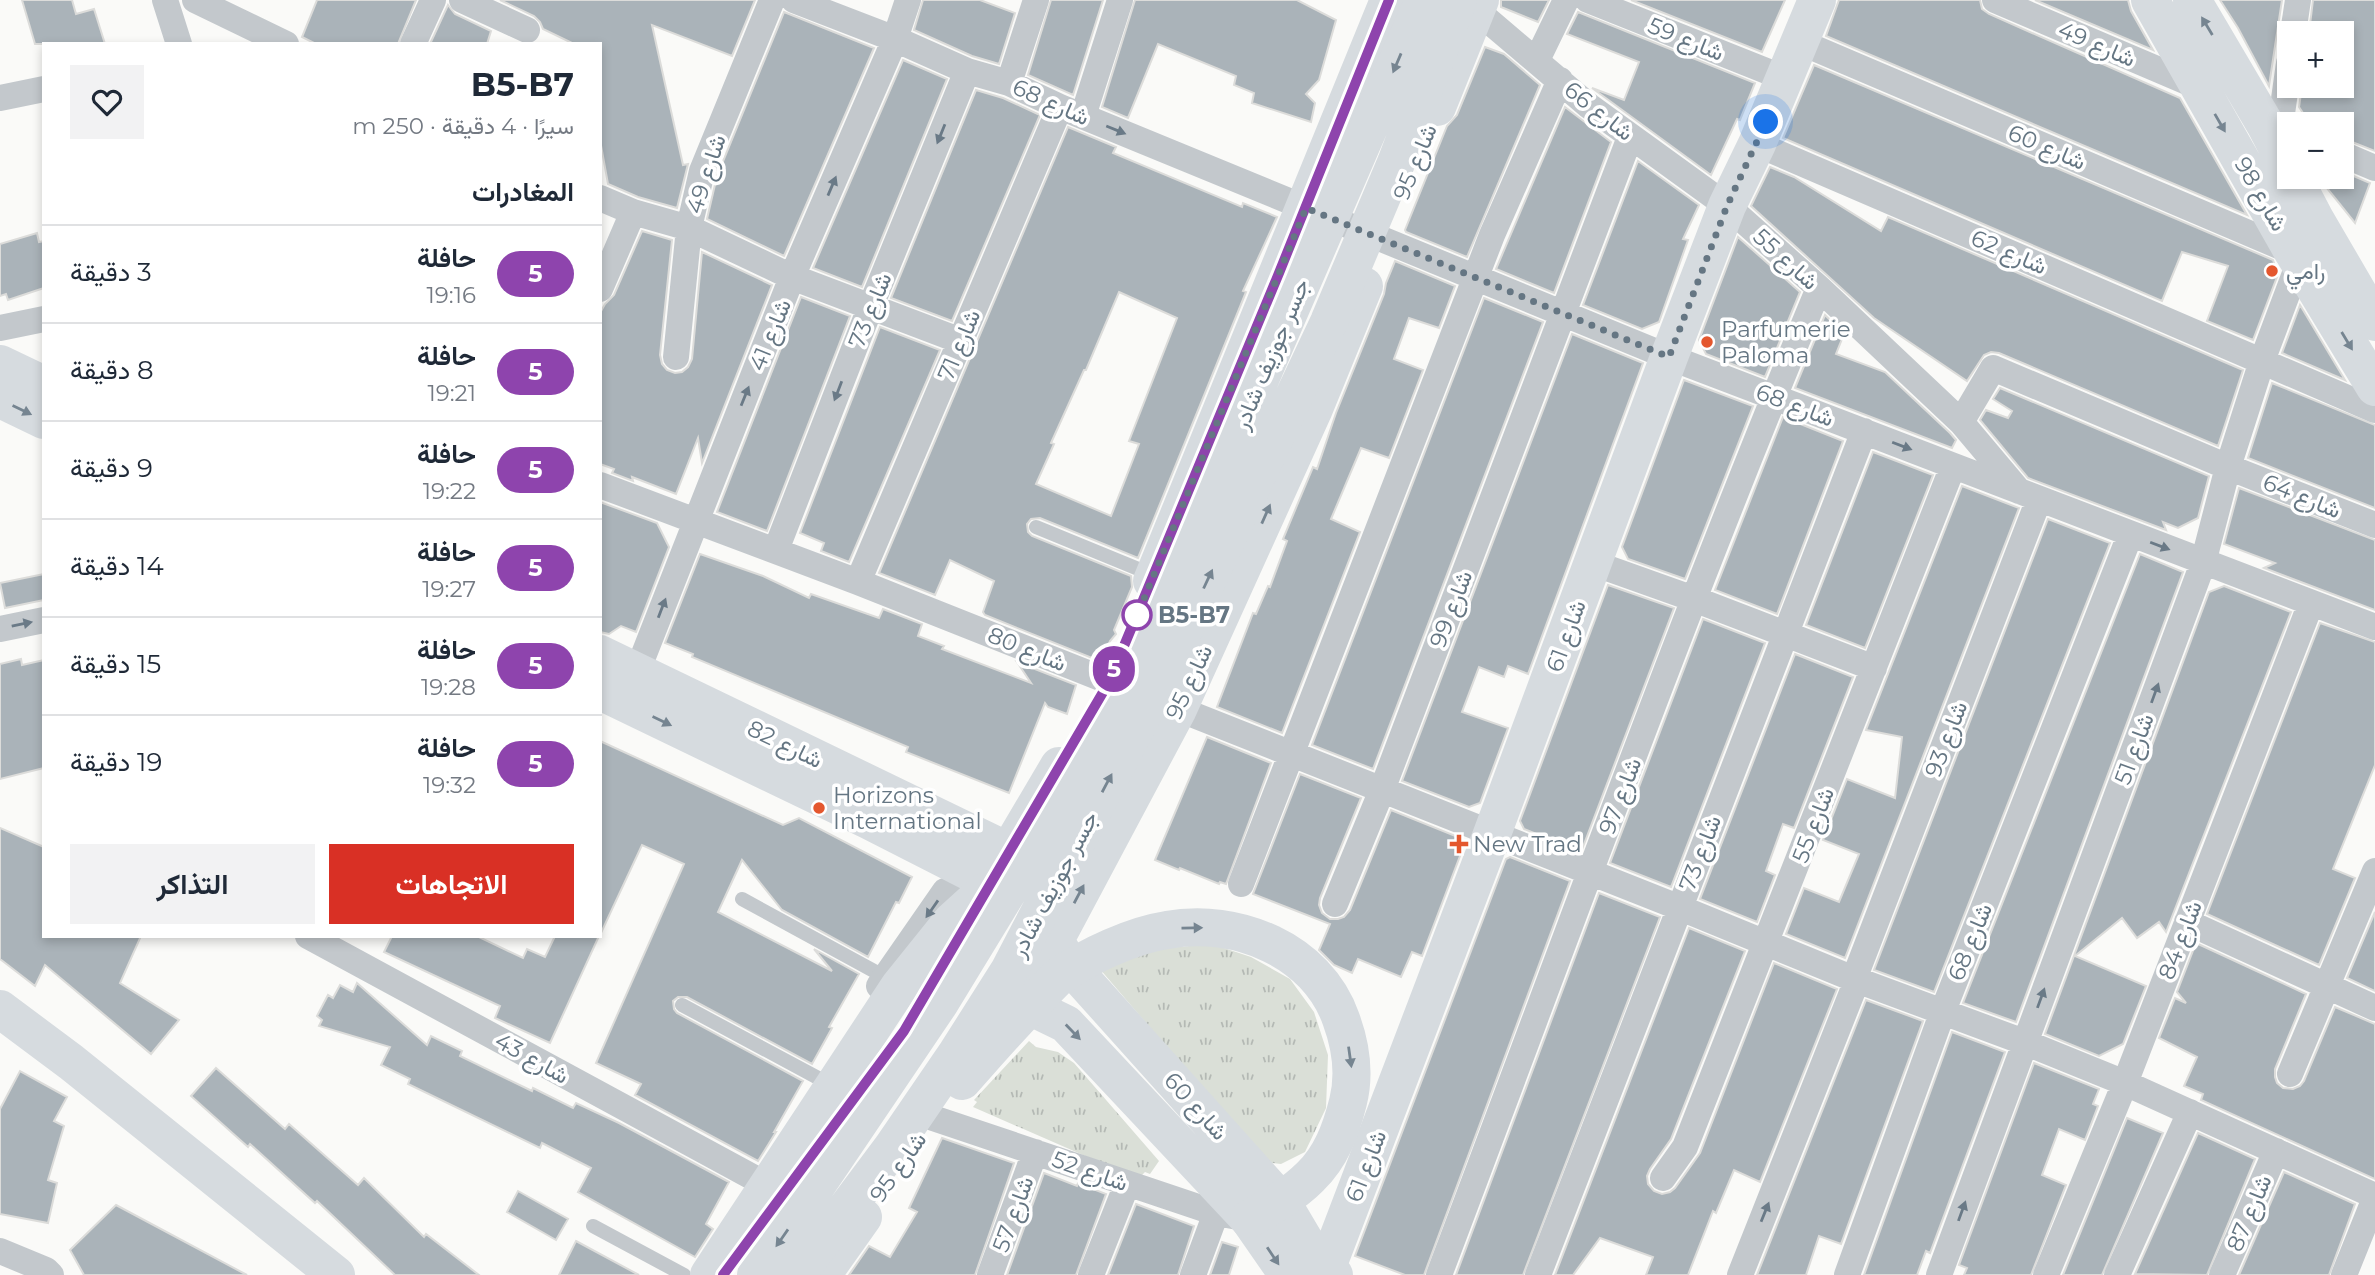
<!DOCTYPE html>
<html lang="ar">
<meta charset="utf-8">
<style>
body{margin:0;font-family:Montserrat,Vazirmatn,sans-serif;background:#f2f2f3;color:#1f2937;direction:rtl;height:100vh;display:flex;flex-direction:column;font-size:26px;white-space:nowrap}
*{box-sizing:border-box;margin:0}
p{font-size:23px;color:#747a83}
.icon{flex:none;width:38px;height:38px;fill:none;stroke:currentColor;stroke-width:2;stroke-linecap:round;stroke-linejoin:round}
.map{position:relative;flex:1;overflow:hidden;direction:ltr}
.panel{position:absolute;left:42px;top:42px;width:560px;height:896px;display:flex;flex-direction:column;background:#fff;border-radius:0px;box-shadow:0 4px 10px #0003;direction:rtl}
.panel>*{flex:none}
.badge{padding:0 14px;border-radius:23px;font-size:24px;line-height:46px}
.fabs{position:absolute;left:2277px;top:21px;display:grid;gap:14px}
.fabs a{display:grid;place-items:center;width:77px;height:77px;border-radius:0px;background:#fff;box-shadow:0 4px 10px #0003;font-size:35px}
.you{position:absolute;width:35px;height:35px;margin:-18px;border:5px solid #fff;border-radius:50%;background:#1a73e8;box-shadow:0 0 0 10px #1a73e833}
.map>.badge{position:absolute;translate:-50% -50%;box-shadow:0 0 0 4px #fff}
h2{padding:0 28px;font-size:26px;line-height:63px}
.round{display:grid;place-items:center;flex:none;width:74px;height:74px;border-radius:0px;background:#f2f2f3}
.summary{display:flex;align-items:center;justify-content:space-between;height:119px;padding:0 28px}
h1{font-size:33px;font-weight:700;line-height:52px}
.button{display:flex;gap:14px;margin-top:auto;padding:14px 28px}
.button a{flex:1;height:80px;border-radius:0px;background:#d93025;color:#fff;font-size:28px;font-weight:700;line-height:80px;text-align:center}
.button a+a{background:#f2f2f3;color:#1f2937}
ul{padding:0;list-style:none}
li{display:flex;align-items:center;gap:21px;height:98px;padding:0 28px;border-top:2px solid #e0e1e3}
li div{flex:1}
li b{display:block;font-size:26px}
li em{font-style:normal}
li .badge{min-width:77px;font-weight:700;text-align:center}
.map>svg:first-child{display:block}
.grass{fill:url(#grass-tufts)}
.building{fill:#aab3b9;stroke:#dcdcda;stroke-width:2;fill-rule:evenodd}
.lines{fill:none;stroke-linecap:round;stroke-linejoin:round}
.lane{stroke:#c3c8cc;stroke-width:14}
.street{stroke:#c3c8cc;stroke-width:26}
.secondary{stroke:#d6dbdf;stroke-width:38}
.highway{stroke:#d6dbdf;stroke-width:38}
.oneway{fill:#768591}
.oneway2{fill:#6a7a87}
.line-casing{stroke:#fff;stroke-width:16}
.line{stroke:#8e44ad;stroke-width:10}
.walk{stroke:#657683;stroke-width:7;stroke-dasharray:0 12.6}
.poi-dot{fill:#e4572e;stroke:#fff;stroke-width:2.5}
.stop-dot{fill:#fff;stroke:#8e44ad;stroke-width:3.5}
.labels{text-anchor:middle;stroke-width:7;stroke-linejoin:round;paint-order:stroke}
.street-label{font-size:23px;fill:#657683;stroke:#fff}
.poi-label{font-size:23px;fill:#657683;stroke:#fff;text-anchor:start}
.stop-label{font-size:23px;font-weight:bold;fill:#657683;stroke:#fff;text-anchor:start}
</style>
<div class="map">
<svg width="2375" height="1275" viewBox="0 0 2375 1275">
<defs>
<pattern id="grass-tufts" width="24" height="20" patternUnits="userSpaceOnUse" patternTransform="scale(1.75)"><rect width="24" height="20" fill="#dadfd7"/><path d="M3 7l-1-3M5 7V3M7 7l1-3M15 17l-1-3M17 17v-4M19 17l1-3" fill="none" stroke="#b4b9b4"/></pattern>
</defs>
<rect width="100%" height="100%" fill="#fafaf8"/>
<!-- grass -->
<path class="grass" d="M1212 944 1251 957 1290 979 1314 1012 1328 1055 1326 1108 1305 1152 1281 1164 1265 1162 1099 968 1133 951Z
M1029 1041 1036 1047 1058 1052 1074 1063 1159 1161 1150 1174 1145 1172 1138 1179 973 1107 977 1102 974 1100Z"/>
<!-- building -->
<path class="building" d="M22 0H72L76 14 94 9 105 44H35Z
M317 0H416L398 44H316L302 37Z
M500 0H755L732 56 652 25 683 165 688 164 677 208 638 197 608 184 600 140V44H574L543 29 540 22 534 16Z
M923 0H980L1015 13 999 64 972 56 914 30Z
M1051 0H1103L1073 95 1028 75Z
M1135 0H1297L1336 20 1319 80 1306 94 1315 103 1311 122 1252 103 1254 93 1234 85 1236 76 1158 44 1128 118 1102 107Z
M1501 0H1549L1538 22 1501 7Z
M1631 0H1785L1762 52Z
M1839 0H1980L1982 9 1989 14 2180 98 2247 215 1826 36Z
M2035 0H2128L2131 11 2153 50Z
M2220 0H2282L2269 86 2238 28Z
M2313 0H2375V151L2342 138V124L2315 122 2305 116 2299 107 2302 86H2342V33H2309Z
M448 5 455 14 491 31 487 44H430Z
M784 12 874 48 784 256 707 219 717 176Z
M1578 12 1755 83 1740 120 1737 119 1711 175 1592 88 1624 100 1639 62 1567 34Z
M1485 47 1504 54 1540 85 1467 257 1406 232 1405 230 1447 126 1457 115Z
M903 60 947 79 862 287 813 268Z
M1814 65 2273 260 2274 263 2270 275 2277 277 2253 340 2207 321 2228 266 2182 252 2162 301 1783 138Z
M976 90 1003 98 1040 115 952 321 891 298Z
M1565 107 1611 142 1554 293 1496 269Z
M1068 127 1116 147 1113 153 1242 207 1243 203 1277 217 1243 291 1246 292 1138 558 1040 518 1031 519 1027 524 1028 532 1032 536 1131 576 1132 587 1114 630 1116 634 1110 641 1102 662 985 615 983 612 994 581 950 560 935 595 879 573ZM1119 292 1177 318 1129 441 1139 444 1111 516 1036 484 1054 444 1051 443 1084 370H1086Z
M1638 161 1699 205 1683 239 1688 240 1659 322 1642 329 1583 305Z
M1770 167 1794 177 1881 231 1888 217 2243 370 2218 446 1999 353 1991 352 1984 355 1967 381 1874 318 1751 206Z
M2342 171 2370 183 2355 223 2318 177H2342Z
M642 231 672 240 660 355 662 364 667 370 675 373 682 372 688 367 692 359 702 252 772 285 702 463 698 438 676 494 632 477 633 481 612 473 614 469 600 464V313L605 304 614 295Z
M37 233 39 242 44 241V288L8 300 6 294 0 296V244Z
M1738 237 1800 292 1765 377 1706 354 1699 340Z
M1395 261 1455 286 1439 328 1409 318 1394 359 1423 370 1389 458 1361 448 1331 519 1360 532 1282 733 1217 707 1253 613 1256 614 1268 586 1270 587 1287 541 1283 539 1313 467 1317 469 1336 413 1384 294 1386 283Z
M801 297 850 316 767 531 717 512Z
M1484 298 1543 322 1373 769 1312 745Z
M2300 305 2345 380 2282 353Z
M1825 315 1844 334 1836 354 1885 372 1950 433 1956 440 1952 448 1795 388Z
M880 327 940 350 849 562 821 551 824 543 800 533Z
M1572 334 1643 363 1528 674 1508 666 1504 677 1479 667 1462 712 1508 728 1480 803 1469 807 1402 781Z
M1684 380 1753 406 1685 579 1628 559 1622 547Z
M2272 383 2375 425V508L2248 458Z
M2000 388 2209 476 2198 518 2178 528 2163 522 2166 530 2028 478 1980 420 1986 410 2008 418 2012 411 1993 399Z
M1783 417 1843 441 1777 614 1715 590Z
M1873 452 1933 475 1865 648 1806 625Z
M1962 486 2019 508 1845 958 1786 934 1804 888 1839 902 1859 854 1823 840 1847 779 1895 798 1902 737 1866 730Z
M2239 488 2375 540V610L2264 568 2275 563 2224 544Z
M600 502 657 523 669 547 636 632 621 626 609 634 600 632Z
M2048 519 2110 543 1934 992 1874 970Z
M700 554 763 576 809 598 811 594 879 618 883 609 922 624 918 636 944 646 942 649 1031 683 1017 662 1076 685 1067 714 1048 707 1045 703 1009 793 906 752 908 747 692 657 693 654 665 643Z
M2140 554 2183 572 2016 1022 1963 1003Z
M44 574V600L5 608 0 583Z
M1608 585 1674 608 1581 852 1524 829 1520 821Z
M2224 586 2291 612 2166 932 2159 922 2137 938 2122 918 2075 956 2146 986 2123 1044 2099 1056 2045 1034 2209 592Z
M1703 619 1765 643 1671 887 1610 863Z
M2320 623 2375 642V765L2333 869 2355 878 2319 965 2207 914Z
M1795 654 1853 677 1794 828 1783 824 1766 871 1775 875 1757 922 1700 899Z
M21 659 22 665 44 660V768L0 779V664Z
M1207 737 1271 763 1226 884 1220 882 1219 884 1180 868 1179 870 1155 860Z
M600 741 783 825 799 818 912 877 899 903 896 902 868 957 782 910 742 860 718 912 832 971 814 949 859 974 829 1027 832 1028 812 1064 687 997H678L673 1001 674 1009 677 1013 803 1081 774 1132H776L758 1161 635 1095 641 1084 596 1063 684 864 642 845 600 935Z
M1300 774 1361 798 1320 898 1319 905 1322 913 1330 919H1338L1344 917 1350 910 1391 810 1458 837 1463 848 1422 956 1412 952 1401 977 1358 959 1352 973 1334 965 1319 950 1330 924 1253 894Z
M0 828 44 847V936H141L120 983 179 1020 151 1054 45 965 35 986 0 959Z
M1510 857 1570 881 1424 1275H1405L1355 1256 1506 859Z
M1599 893 1660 917 1523 1275H1456Z
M2375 912V991L2347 978Z
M1689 928 1745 951 1671 1139 1650 1169 1647 1176 1648 1184 1654 1191 1662 1194 1670 1192 1675 1188 1700 1153 1774 963 1837 989 1760 1182 1734 1170 1716 1213 1713 1211 1688 1275H1646L1653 1257 1600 1238 1573 1275H1555Z
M392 936H477L523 958 527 949 545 957 555 936H599L550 1043 495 1018 500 1006 384 952Z
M2196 943 2306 994 2275 1069V1077L2277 1083 2283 1088 2293 1089 2300 1086 2304 1081 2335 1007 2375 1024V1179L2201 1100 2203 1094 2184 1086 2197 1057 2159 1038 2175 998 2186 1003 2177 992Z
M357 983 427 1045 431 1036 462 1051 460 1056 532 1091 533 1088 573 1108 576 1103 619 1123 729 1182 706 1224 713 1229 695 1257 578 1192 591 1168 542 1143 540 1148 408 1084 410 1079 381 1065 390 1047 319 1026 322 1020 317 1016 328 995 333 998 340 985 353 992Z
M1866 1000 1923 1021 1841 1244 1819 1236 1806 1275H1757Z
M1952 1032 2005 1052 1930 1253 1926 1251 1917 1275H1864Z
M2034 1063 2099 1089 2093 1104 2098 1106 2085 1140 2059 1129 2042 1175 2066 1185 2031 1275H1964L1967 1268 1959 1265Z
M216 1068 285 1129 289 1124 358 1185 364 1178 424 1237 426 1234 479 1275H395L317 1201 315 1203 250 1144 248 1147 191 1096Z
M20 1071 67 1097 54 1121 64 1126 48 1180 57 1183 48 1223 0 1214V1109Z
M2127 1118 2163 1133 2102 1275H2063Z
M2198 1133 2255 1159 2207 1275 2135 1274Z
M942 1138 1014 1163 975 1275H849L869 1246 890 1257 917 1212 909 1208Z
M2284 1172 2355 1204 2329 1275H2239Z
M1044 1173 1077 1186 1078 1183 1106 1194 1076 1275H1007Z
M518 1191 568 1219 556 1240 507 1212Z
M1136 1204 1194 1226 1178 1275H1108Z
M116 1205 247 1275H84L70 1250Z
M576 1241 639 1275H559Z
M1222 1242 1238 1247 1229 1275H1210Z"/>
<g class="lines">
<!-- lane -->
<path class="lane" d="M1036 527 1153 575
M742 899 885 977
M682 1005 820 1079
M593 1226 684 1275"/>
<!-- street -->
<path class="street" d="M165 0 179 44
M195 0 286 44
M462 0 527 30
M794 0 895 39 967 71 1009 83 1060 107 1669 357 2375 627
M1588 0 1784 78
M1995 0 2199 87
M1476 10 1589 106 1727 206 1819 288 1961 422 2019 491
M2293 33 2298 0
M1800 42 2293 252
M413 44 433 0
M1537 60 1566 0
M1009 83 1036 0
M0 98 44 89
M1083 116 1120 0
M2280 128 2289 63
M1757 144 2375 410
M2342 154 2375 168
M600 198 633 212 689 228 792 277 961 341
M600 289 633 212
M0 328 44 319
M676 357 689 228 702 171 772 0
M1961 422 1993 368 2228 467 2375 525
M600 485 858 582 1678 907 1854 979 2024 1042 2125 1083 2375 1196
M776 550 870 308 967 71
M1593 563 1694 599 1874 668
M858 582 1060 107
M0 629 44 620
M637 672 792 277 895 39 908 0
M1241 884 1492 235 1560 80
M1335 904 1382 790 1630 137
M2187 922 2375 1008
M308 936 756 1179
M1854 979 2039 499
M879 986 945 891 964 883 988 882
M2290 1074 2375 871
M933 1118 1216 1213 1249 1219
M1663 1178 1685 1147 1953 466
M0 1251 46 1270 51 1275
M990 1275 1035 1152
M1091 1275 1127 1184
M1193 1275 1216 1213
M1439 1275C1564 945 1683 613 1819 288
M1538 1275 1864 431
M1740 1275 1857 980
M1847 1275 1943 1011 2130 535
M1939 1275 2203 563 2228 467 2262 361 2303 252
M2046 1275 2125 1083 2311 603
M2117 1275 2190 1112
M2222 1275 2276 1151
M2344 1275 2375 1198"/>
<!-- secondary -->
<path class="secondary" d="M2150 0 2293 252 2375 387
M2192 0 2265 124 2289 170
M1437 107 1480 0
M2293 177 2315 219 2375 322
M0 364 44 385
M0 399 44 420
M1152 581 1389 0
M600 654 1008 851
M600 691 868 820 990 882
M967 922 1059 766
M1055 941 1072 968 1281 1201 1307 1245 1334 1275
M1013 1003 1031 1007 1066 1024 1249 1219 1288 1275
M0 1009 71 1062 336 1275
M998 1024 1055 940 1178 709 1313 411 1364 286
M771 1211 858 1094
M822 1275 863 1217
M1324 1275 1492 834 1669 357 1727 206 1757 144 1817 0"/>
<!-- highway -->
<path class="highway" d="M962 1081C987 1053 1011 1025 1037 999 1045 991 1052 982 1060 976 1087 956 1134 935 1167 930 1236 917 1317 950 1341 1019 1351 1046 1355 1074 1348 1102 1341 1130 1331 1157 1310 1177 1292 1195 1270 1207 1249 1219
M709 1275 899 987 952 921 984 892
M756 1275 939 1004 1025 863 1102 726 1137 656 1200 518 1424 0
M797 1275 892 1148 957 1053 1009 971 1114 770 1162 677 1329 322 1396 163 1458 0"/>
</g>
<!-- one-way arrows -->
<defs><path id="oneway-solid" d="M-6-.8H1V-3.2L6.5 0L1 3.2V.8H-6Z" transform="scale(1.75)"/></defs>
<g class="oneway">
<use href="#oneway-solid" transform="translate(2207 26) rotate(-121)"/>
<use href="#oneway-solid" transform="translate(1397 63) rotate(113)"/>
<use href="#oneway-solid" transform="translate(2220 123) rotate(60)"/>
<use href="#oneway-solid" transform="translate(2347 341) rotate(59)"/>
<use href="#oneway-solid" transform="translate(22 410) rotate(26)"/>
<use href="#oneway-solid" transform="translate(1266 514) rotate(-66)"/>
<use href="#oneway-solid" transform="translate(1208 579) rotate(-65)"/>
<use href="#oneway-solid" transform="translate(662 721) rotate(26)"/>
<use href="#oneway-solid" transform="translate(1107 783) rotate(-62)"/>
<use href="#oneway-solid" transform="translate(1079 894) rotate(-62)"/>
<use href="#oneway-solid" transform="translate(1192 928) rotate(-1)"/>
<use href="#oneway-solid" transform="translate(1073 1032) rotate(46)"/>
<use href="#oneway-solid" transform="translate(1350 1057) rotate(82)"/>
<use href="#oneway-solid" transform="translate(782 1238) rotate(125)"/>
<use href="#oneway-solid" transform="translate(1273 1256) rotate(56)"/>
</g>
<g class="oneway2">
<use href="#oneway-solid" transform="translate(1116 130) rotate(22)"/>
<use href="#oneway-solid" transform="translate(941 134) rotate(112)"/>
<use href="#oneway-solid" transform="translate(832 186) rotate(-67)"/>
<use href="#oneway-solid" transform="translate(838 391) rotate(111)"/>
<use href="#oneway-solid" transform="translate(745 396) rotate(-68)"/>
<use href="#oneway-solid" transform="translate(1902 446) rotate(21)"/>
<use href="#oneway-solid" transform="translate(2160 546) rotate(21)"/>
<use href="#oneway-solid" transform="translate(662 608) rotate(-69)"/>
<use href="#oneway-solid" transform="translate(22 624) rotate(-12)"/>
<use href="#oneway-solid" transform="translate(2155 693) rotate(-70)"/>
<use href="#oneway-solid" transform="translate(932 909) rotate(125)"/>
<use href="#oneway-solid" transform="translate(2041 998) rotate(-70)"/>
<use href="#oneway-solid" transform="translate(1962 1211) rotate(-70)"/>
<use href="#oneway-solid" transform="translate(1765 1212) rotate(-68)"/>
</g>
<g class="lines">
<!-- line casing -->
<g class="line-casing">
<path id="line" d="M723 1275 904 1031 1109 682 1279 273 1389 0"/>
</g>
<!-- line -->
<use href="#line" class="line"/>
<!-- walk -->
<path class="walk" d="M1137 615 1136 618 1306 208 1669 357 1727 206 1766 122"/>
</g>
<!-- markers -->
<g class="poi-dot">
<circle cx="2272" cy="271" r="7"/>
<circle cx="1707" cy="342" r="7"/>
<circle cx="819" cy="808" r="7"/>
<path d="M1455.5 833.5h7v7h7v7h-7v7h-7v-7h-7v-7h7z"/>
</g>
<circle class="stop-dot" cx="1137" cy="615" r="14"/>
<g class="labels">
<!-- street labels -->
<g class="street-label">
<text transform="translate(1686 39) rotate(22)" y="8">شارع 59</text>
<text transform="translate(2097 44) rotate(23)" y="8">شارع 49</text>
<text transform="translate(1051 102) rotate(24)" y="8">شارع 68</text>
<text transform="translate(1599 111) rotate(38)" y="8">شارع 66</text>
<text transform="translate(2047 147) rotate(23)" y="8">شارع 60</text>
<text transform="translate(1415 162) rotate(-68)" y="8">شارع 95</text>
<text transform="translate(706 174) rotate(-72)" y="8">شارع 49</text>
<text transform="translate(2261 194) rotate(60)" y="8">شارع 98</text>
<text transform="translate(2009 252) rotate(23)" y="8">شارع 62</text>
<text transform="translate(1786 259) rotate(42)" y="8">شارع 55</text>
<text transform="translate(870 310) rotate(-68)" y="8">شارع 73</text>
<text transform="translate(770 335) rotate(-68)" y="8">شارع 41</text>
<text transform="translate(959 345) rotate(-67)" y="8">شارع 71</text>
<text transform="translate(1271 354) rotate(-67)" y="8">جسر جوزيف شادر</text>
<text transform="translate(1795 405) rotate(21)" y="8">شارع 68</text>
<text transform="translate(2302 496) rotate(22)" y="8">شارع 64</text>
<text transform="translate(1451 609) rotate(-69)" y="8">شارع 99</text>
<text transform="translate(1566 636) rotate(-70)" y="8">شارع 61</text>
<text transform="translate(1027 649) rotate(22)" y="8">شارع 80</text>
<text transform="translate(1189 682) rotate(-65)" y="8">شارع 95</text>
<text transform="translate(1946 739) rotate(-69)" y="8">شارع 93</text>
<text transform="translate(785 744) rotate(26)" y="8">شارع 82</text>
<text transform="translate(2134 749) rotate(-70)" y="8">شارع 51</text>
<text transform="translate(1620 796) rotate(-69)" y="8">شارع 97</text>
<text transform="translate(1813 825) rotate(-69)" y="8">شارع 55</text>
<text transform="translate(1700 853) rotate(-69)" y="8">شارع 73</text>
<text transform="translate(1054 884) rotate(-62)" y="8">جسر جوزيف شادر</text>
<text transform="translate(2180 940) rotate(-69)" y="8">شارع 84</text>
<text transform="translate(1970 942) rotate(-68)" y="8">شارع 68</text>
<text transform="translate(532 1058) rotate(29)" y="8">شارع 43</text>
<text transform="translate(1196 1106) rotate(48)" y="8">شارع 60</text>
<text transform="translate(1366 1166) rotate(-69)" y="8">شارع 61</text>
<text transform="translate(898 1167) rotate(-55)" y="8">شارع 95</text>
<text transform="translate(1090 1171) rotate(19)" y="8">شارع 52</text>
<text transform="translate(2249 1213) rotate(-67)" y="8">شارع 87</text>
<text transform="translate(1013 1214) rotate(-70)" y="8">شارع 57</text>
</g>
<!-- poi labels -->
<g class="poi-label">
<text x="2286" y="279">رامي</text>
<text x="1721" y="337">Parfumerie<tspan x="1721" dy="26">Paloma</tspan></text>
<text x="833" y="803">Horizons<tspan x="833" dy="26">International</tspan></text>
<text x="1473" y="852">New Trad</text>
</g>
<!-- stop labels -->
<g class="stop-label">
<text x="1158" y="623">B5-B7</text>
</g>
</g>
</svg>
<div class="fabs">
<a>+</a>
<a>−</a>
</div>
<div class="you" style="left:1766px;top:122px"></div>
<b class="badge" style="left:1114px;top:669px;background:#8e44ad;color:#fff">5</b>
<section class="panel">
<div class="summary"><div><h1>B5-B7</h1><p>سيرًا · 4 دقيقة · 250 m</p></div><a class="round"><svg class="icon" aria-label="heart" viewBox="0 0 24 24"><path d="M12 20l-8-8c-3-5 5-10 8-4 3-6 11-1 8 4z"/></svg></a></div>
<h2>المغادرات</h2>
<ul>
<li><span class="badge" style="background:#8e44ad;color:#fff">5</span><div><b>حافلة</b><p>19:16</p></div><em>3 دقيقة</em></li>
<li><span class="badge" style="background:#8e44ad;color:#fff">5</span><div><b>حافلة</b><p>19:21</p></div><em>8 دقيقة</em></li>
<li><span class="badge" style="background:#8e44ad;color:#fff">5</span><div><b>حافلة</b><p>19:22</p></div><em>9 دقيقة</em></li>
<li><span class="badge" style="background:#8e44ad;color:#fff">5</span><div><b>حافلة</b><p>19:27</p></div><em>14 دقيقة</em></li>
<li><span class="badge" style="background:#8e44ad;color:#fff">5</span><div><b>حافلة</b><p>19:28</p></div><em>15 دقيقة</em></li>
<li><span class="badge" style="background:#8e44ad;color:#fff">5</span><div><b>حافلة</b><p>19:32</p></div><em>19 دقيقة</em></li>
</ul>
<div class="button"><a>الاتجاهات</a><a>التذاكر</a></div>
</section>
</div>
